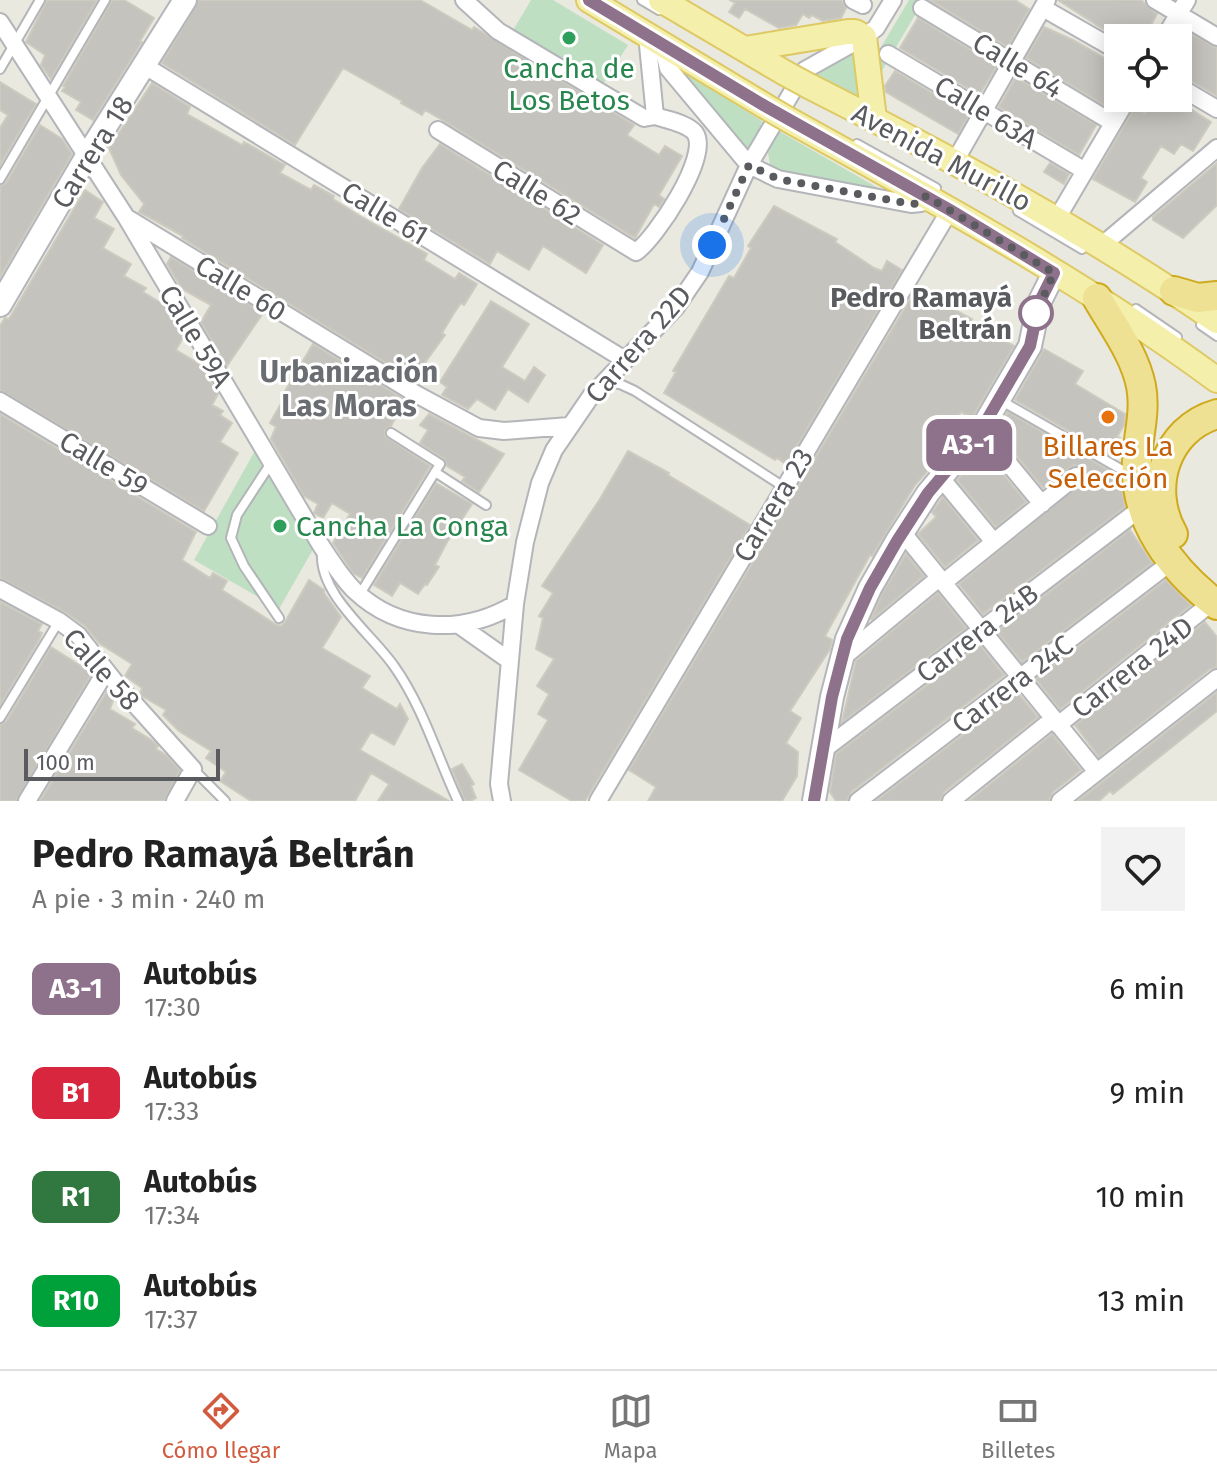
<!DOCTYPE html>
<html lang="es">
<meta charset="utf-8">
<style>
body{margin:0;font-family:"Fira Sans",sans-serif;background:#f2f2f2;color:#222;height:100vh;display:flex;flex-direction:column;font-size:30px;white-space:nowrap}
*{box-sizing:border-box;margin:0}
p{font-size:26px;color:#767676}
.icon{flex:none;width:44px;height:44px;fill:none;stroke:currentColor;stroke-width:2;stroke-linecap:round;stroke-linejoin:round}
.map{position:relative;height:801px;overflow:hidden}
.panel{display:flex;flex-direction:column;background:#fff;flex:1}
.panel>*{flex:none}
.badge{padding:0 16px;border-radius:12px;font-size:28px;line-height:52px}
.tools{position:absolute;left:1104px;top:24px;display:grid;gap:16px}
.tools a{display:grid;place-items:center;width:88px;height:88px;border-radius:0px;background:#fff;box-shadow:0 4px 20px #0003;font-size:40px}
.scale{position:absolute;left:24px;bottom:20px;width:196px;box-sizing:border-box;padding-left:8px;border:4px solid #595b5f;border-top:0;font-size:22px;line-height:28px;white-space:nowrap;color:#595b5f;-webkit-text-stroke:6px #fff;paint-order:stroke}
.you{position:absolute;width:40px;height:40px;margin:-20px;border:6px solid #fff;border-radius:50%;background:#1a73e8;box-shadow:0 0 0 12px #1a73e833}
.map>.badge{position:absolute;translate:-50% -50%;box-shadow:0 0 0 4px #fff}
.round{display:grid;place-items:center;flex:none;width:84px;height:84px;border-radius:0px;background:#f2f2f2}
.overview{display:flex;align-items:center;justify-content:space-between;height:136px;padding:0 32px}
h1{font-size:38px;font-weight:700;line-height:60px}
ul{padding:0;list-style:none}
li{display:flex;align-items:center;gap:24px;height:104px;padding:0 32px}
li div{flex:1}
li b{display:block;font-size:30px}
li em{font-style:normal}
li .badge{min-width:88px;font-weight:700;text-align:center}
.tab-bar{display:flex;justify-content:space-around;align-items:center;height:112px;border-top:2px solid #e0e0e0;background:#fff;font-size:22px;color:#767676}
.tab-bar a{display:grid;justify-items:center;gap:4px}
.tab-bar .active{color:#d15a3f}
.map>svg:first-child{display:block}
.green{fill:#bfdfc3}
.building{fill:#c5c3bd;stroke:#cdcbbf;stroke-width:2}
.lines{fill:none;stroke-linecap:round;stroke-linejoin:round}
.lane-casing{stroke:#b3b5b9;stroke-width:12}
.street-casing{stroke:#b3b5b9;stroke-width:20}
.secondary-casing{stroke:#b4b6bb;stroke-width:26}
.primary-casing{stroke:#dec965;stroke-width:28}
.highway-casing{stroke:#ceaa1c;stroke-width:32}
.lane{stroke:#fff;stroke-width:8}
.street{stroke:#fff;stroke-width:16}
.secondary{stroke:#fff;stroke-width:22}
.primary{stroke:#f4f0ab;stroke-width:24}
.highway{stroke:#eee193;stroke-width:28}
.primary-bridge-casing{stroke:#dec965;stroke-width:28;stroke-linecap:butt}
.primary-bridge{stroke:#f4f0ab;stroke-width:24}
.line-casing{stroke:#fff;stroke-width:18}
.line{stroke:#8e718a;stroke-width:12}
.walk{stroke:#595b5f;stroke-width:8;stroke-dasharray:0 14.4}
.leisure-dot{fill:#2e9e5b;stroke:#fff;stroke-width:3}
.stop-dot{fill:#fff;stroke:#8e718a;stroke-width:4}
.food-dot{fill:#e8710a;stroke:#fff;stroke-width:3}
.labels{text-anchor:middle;stroke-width:6;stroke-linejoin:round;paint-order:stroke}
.street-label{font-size:28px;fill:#595b5f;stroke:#fff}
.leisure-label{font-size:28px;fill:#27864d;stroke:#fff}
.stop-label{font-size:28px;font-weight:bold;fill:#595b5f;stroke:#fff;text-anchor:end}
.food-label{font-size:28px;fill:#c56008;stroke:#fff}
.neighbourhood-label{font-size:30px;font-weight:bold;fill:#6a6d71;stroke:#fff}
</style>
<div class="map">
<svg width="1217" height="801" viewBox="0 0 1217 801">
<rect width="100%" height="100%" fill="#eae9e0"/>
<!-- green -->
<path class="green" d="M531 0H553L628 45 600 89 512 32Z
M909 0H924L864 101 816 75 860 47 861 81Z
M671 63 762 121 752 153 683 81Z
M777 130 892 196 771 170 768 153Z
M257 447 315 546 279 609 194 560Z"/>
<!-- building -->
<path class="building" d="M47 0H97L51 79 41 65 45 55 26 42Z
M112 0H124L154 18 140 41 142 42 93 120 76 110 81 102 62 91 65 87 63 86Z
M199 0H420L472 30 474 27 634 125 627 135 659 155 665 146 682 156 659 195 664 199 659 207 654 204 635 238 444 121 425 110 422 115 401 103 402 101 343 68 295 145 162 63Z
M730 0H841L846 8 841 18 823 21 812 15 809 18 803 14 796 25 779 28 745 9 739 18 729 12 735 3Z
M930 0H1015L1029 9 1008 47Z
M1058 0H1141L1157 14 1148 30 1154 34 1153 38H1117Z
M918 18 997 66 979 95 900 48Z
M1044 27 1075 41 1118 66V89L1107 107 1026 58Z
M1182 29 1217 48V96L1178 73V36Z
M895 71 969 115 958 134 886 92 885 86Z
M1016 77 1096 125 1079 155 999 107Z
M0 82 36 104 0 165V128L8 115 0 110Z
M152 83 190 107 187 114 242 145 244 142 283 164 285 165 280 173 311 190 314 185 334 196 333 199 360 216 427 254 424 260 455 279 459 273 477 284 464 305 461 303 454 313 442 333 445 335 424 364 417 382 182 238 183 236 139 212 144 204 121 175 109 148Z
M1155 98 1176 100 1211 122 1193 151 1181 144 1174 154 1161 146 1141 178 1147 182 1135 202 1093 179 1135 107 1145 114Z
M40 125 62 139 72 154 0 277V186L6 183Z
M440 144 603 245 586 273 543 246 529 270 497 251 490 264 399 209 422 168Z
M1050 163 1069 174 1064 184 1044 172Z
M1217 163V205L1183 238 1153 220V217Z
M85 190 103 202 94 218 114 229 103 248 131 264 124 276 146 288 143 292 166 306 184 336 176 350 201 365 218 394 212 405 223 411 220 415 232 423 220 442 238 453 204 511 0 390V326L5 318 9 319Z
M774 206 837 239 835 242 874 268 882 271 887 261 902 270 786 464 777 458 775 460 664 393 676 372 673 371 712 305 729 276 734 278 751 248 748 246Z
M171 257 263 313 227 366 201 322 211 305 182 289 167 264Z
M918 290 972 319 970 322 1014 346 972 418 961 412 930 463 933 465 915 485 872 556 870 555 825 636 832 640 830 649 790 711 801 718 786 743 798 752 797 776 782 801H648L656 787 629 770 915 291Z
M491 301 529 324 502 367 525 381 534 367 545 375 528 402 508 389 495 410 477 399 468 409 442 395 447 387 440 382Z
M313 344 405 400 391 426 385 430V436L430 466 362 578 353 573 333 543 350 514 332 503 323 518 314 513 318 504 304 496 271 439 276 427 270 423 287 393 285 391Z
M1044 349 1083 371 1075 384 1125 414 1124 425 1117 437 1120 438 1111 455 1015 400Z
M1008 412 1120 477 1125 507 983 614 959 584 1086 479 1084 469 1074 465 1043 488 996 431Z
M0 414 196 532 182 560 210 578 213 573 227 581 222 590 275 624 281 626 285 622 309 580 324 590V593L341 617 322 648 370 676 362 688 397 709 400 704 408 719 394 745 371 732 360 750 449 801H378L389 784 371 773 355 801H251L220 781 226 772 206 758 211 751 179 731 163 715 166 710 142 696 140 693 142 688 125 676 132 664 99 643 85 626 65 612 0 578Z
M429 414 504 454 479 492 462 481 465 477 447 466 444 459 420 443 428 430 420 425Z
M983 450 1026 502 996 527 957 480Z
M628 451 669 473 668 475 750 525 585 801H572L519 770 548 720 538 714 549 694 537 686 554 659 536 649 543 618 539 616 553 593 542 586 600 499Z
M436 483 472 504 447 542 435 565 439 567 427 585 425 584 418 594 400 583 392 596 374 585Z
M943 497 978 540 945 567 918 534 936 517 932 512Z
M1130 530 1152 563 1022 662 997 632Z
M906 554 924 576 871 620 882 594Z
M1166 580 1191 605 1060 709 1036 679Z
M938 593 966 628 842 722 856 661Z
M0 602 42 624 38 631 42 633 39 640 0 705Z
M1205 622 1217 637V667L1210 669 1099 757 1075 725Z
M980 645 1004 675 851 792 847 801H836L830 792 836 754Z
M51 647 92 673 16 801H0V725L6 722Z
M107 691 114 698 110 709 135 724 132 728 153 741 158 746 156 749 166 755 180 770 164 801H40Z
M1217 692V711L1113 794 1110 791 1099 801H1078Z
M1018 693 1038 717 944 792 940 801H876Z
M1052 734 1081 770 1053 792 1049 801H969Z
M462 764 474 784 471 786 476 798 470 801H465L452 769Z"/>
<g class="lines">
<!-- lane casing -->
<g class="lane-casing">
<path id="lane" d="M642 0 659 10
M0 69 40 0
M857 144 936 188
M0 179 105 0
M1018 211 1082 249
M1136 309 1177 337
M1201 325 1217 336
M606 383 620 384 635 391 784 487
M1000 400 1124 471
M271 463 237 515 231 538 244 566 279 618
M435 472 486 505
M322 553C319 595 372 634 394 666 423 707 437 756 458 801
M360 594 440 464 391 433
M0 718 59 621
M193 769 225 801"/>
</g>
<!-- street casing -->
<g class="street-casing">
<path id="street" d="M464 0 498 31 644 118 655 116
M853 0 863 5
M1155 0 1217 37
M922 8 1113 123
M1043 8 1118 51
M0 22 126 217 320 544C330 559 341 577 354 590 399 633 463 635 515 604
M1164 38 1187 0
M662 44 668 68 749 165 778 179 911 204 921 203 926 196
M888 54 1085 171
M145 66 625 360
M1178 86 1217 109
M438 130 636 252C655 239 711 156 695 133 687 123 667 120 655 116L647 35
M955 161 1047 0
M129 219 416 394 479 428 504 431 569 426
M1056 220 1128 98
M1100 247 1217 148
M0 401 208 526
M981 430 1042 504
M941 478 994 542
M903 533 1097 772
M943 583 1076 476
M0 589 59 621 78 635 115 682 193 769 175 801
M459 625 510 661
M841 659 939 578
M1058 725 1205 608
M822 751 1132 515
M27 801 106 671
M502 801 499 784 515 604 525 542 540 483 554 450 591 396 676 307 700 272 749 165 805 70 864 37 876 28 893 0
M598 801 950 210
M858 801 1166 566
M951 801 1053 719
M1060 801 1217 678"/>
</g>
<!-- secondary casing -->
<g class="secondary-casing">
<path id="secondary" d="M0 305 87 156 185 0
M814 801 832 697 847 639 870 588 897 541 928 493 981 430 1030 346 1039 303 1054 273"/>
</g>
<!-- primary casing -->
<g class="primary-casing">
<path id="primary" d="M589 0 765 106
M661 0 785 73
M745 49 848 32H855L864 37 874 119
M809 86C949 157 1087 232 1217 321
M789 120C935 201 1083 281 1217 380"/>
</g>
<!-- highway casing -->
<g class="highway-casing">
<path id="highway" d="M1174 291 1198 298 1217 296
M1097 298C1113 326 1135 355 1141 386 1146 411 1138 436 1137 460 1133 521 1172 570 1217 605
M1173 534C1147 489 1165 429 1217 414"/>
</g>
<!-- lane -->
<use href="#lane" class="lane"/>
<!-- street -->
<use href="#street" class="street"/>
<!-- secondary -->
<use href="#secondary" class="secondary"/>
<!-- primary -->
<use href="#primary" class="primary"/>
<!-- highway -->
<use href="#highway" class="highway"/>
<!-- primary-bridge casing -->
<g class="primary-bridge-casing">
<path id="primary-bridge" d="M785 73 809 86
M765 106 789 120"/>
</g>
<!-- primary-bridge -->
<use href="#primary-bridge" class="primary-bridge"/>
</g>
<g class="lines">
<!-- line casing -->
<g class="line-casing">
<path id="line" d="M589 0 765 106 950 210 1054 273 1039 303 1030 346 981 430 928 493 897 541 870 588 847 639 832 697 814 801"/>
</g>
<!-- line -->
<use href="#line" class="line"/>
<!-- walk -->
<path class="walk" d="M712 245 749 165 778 179 911 204 921 203 926 196 1054 273 1036 313"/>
</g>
<!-- markers -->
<g class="leisure-dot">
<circle cx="569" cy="38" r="8"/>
<circle cx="280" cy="526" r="8"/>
</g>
<circle class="stop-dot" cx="1036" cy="313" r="16"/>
<circle class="food-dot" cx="1108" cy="417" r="8"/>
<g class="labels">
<!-- street labels -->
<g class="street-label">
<text transform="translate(1018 65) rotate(31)" y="10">Calle 64</text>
<text transform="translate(986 112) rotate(31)" y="10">Calle 63A</text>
<text transform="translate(92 152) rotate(-58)" y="10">Carrera 18</text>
<text transform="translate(942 157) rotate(28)" y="10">Avenida Murillo</text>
<text transform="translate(537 192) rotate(32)" y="10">Calle 62</text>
<text transform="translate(385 213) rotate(31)" y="10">Calle 61</text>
<text transform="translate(241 288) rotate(31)" y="10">Calle 60</text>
<text transform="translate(196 336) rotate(59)" y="10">Calle 59A</text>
<text transform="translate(638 344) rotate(-49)" y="10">Carrera 22D</text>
<text transform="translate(104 463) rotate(31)" y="10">Calle 59</text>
<text transform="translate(773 505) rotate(-59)" y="10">Carrera 23</text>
<text transform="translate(977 633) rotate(-37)" y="10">Carrera 24B</text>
<text transform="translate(1132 667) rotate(-38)" y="10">Carrera 24D</text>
<text transform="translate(102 669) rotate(48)" y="10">Calle 58</text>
<text transform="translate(1012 684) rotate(-37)" y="10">Carrera 24C</text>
</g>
<!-- leisure labels -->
<g class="leisure-label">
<text x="569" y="78">Cancha de<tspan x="569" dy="32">Los Betos</tspan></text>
<text x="296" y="536" text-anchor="start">Cancha La Conga</text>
</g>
<!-- stop labels -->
<g class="stop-label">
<text x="1012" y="307">Pedro Ramayá<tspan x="1012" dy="32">Beltrán</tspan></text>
</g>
<!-- food labels -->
<g class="food-label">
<text x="1108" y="456">Billares La<tspan x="1108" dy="32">Selección</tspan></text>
</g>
<!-- neighbourhood labels -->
<g class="neighbourhood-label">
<text x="349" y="382">Urbanización<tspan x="349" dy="34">Las Moras</tspan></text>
</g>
</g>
</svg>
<div class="tools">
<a><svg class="icon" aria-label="locate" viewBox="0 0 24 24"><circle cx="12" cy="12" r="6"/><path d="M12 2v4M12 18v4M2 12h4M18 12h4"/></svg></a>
</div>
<div class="scale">100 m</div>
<div class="you" style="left:712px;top:245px"></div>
<b class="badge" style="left:969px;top:445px;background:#8e718a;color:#fff">A3-1</b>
</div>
<section class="panel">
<div class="overview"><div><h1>Pedro Ramayá Beltrán</h1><p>A pie · 3 min · 240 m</p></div><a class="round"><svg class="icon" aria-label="heart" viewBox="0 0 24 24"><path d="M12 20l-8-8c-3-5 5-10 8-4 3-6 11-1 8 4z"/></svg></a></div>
<ul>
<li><span class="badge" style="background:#8e718a;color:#fff">A3-1</span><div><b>Autobús</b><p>17:30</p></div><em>6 min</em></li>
<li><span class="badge" style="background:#d7263d;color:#fff">B1</span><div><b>Autobús</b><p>17:33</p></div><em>9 min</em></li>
<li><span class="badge" style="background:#307840;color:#fff">R1</span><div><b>Autobús</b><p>17:34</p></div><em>10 min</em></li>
<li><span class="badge" style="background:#00a13a;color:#fff">R10</span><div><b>Autobús</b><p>17:37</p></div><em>13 min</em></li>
</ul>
</section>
<nav class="tab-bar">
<a class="active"><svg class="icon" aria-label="directions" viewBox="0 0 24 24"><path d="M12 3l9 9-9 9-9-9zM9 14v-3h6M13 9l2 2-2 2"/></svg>Cómo llegar</a>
<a><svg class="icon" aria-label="map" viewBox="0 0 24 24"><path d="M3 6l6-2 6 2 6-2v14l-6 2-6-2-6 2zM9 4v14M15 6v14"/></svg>Mapa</a>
<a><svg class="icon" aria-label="tickets" viewBox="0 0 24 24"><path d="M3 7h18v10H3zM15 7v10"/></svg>Billetes</a>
</nav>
